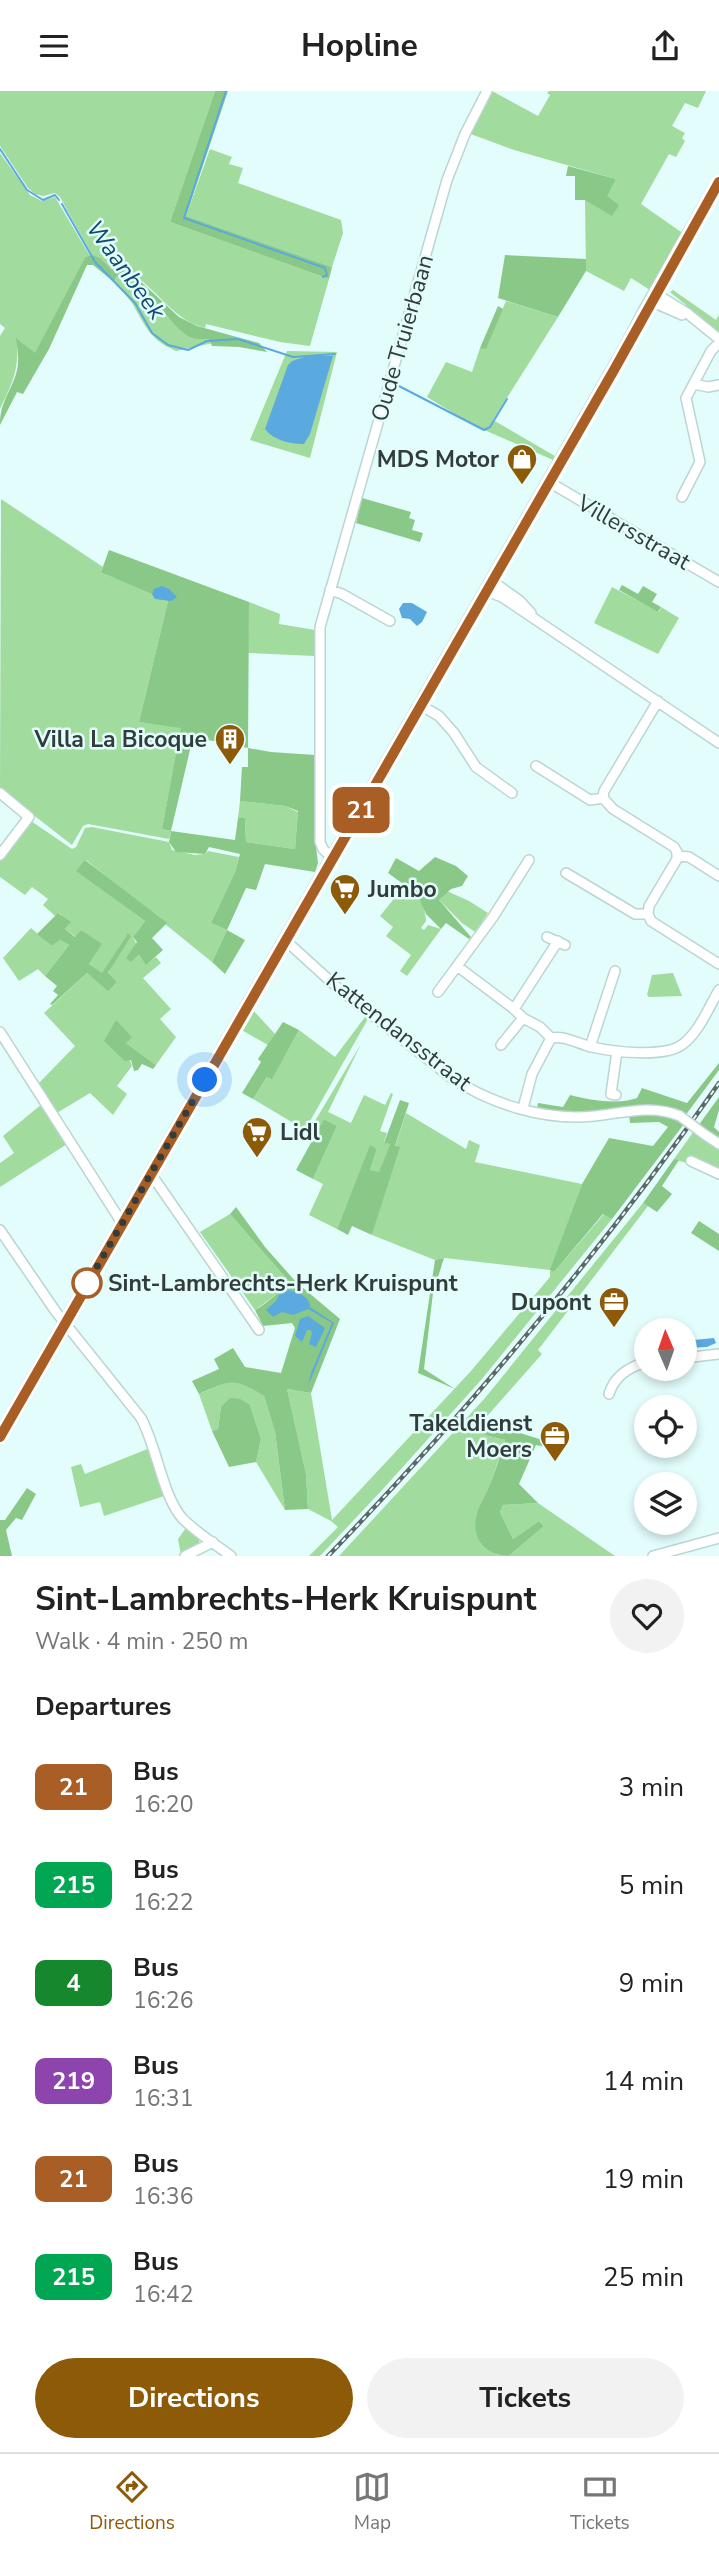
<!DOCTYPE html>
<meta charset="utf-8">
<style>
body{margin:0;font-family:"Nunito Sans",sans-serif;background:#f2f2f2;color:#222;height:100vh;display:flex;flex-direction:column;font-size:26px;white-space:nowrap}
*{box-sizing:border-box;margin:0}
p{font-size:23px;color:#767676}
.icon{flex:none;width:38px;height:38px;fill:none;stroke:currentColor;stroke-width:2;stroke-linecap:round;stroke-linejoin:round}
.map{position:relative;height:1465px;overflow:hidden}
.details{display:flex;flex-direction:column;background:#fff;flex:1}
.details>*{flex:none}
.badge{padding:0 14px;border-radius:10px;font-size:24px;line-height:46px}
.needle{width:46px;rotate:358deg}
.tools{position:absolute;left:634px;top:1227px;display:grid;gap:14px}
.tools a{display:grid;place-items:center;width:63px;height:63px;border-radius:50%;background:#fff;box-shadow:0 4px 10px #0003;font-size:35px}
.you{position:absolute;width:35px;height:35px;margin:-18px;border:5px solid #fff;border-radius:50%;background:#1a73e8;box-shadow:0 0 0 10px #1a73e833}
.map>.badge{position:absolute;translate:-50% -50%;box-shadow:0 0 0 4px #fff}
h2{padding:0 35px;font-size:26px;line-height:63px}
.round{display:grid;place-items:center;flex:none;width:74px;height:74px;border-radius:37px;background:#f2f2f2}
.head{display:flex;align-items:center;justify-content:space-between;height:119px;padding:0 35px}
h1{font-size:33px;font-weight:700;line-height:52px}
.button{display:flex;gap:14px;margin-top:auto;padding:14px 35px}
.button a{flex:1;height:80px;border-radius:42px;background:#8d5a08;color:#fff;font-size:28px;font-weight:700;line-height:80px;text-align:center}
.button a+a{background:#f2f2f2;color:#222}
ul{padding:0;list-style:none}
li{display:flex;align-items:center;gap:21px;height:98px;padding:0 35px}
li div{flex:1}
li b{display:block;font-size:26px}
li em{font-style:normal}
li .badge{min-width:77px;font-weight:700;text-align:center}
header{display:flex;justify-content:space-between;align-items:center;height:91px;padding:0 35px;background:#fff;font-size:32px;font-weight:700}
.menu{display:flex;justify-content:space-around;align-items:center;height:98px;border-top:2px solid #e0e0e0;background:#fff;font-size:19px;color:#767676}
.menu a{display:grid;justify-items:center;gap:4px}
.menu .current{color:#8d5a08}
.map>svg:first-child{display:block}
.green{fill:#a1db9d}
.forest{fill:#8ac887;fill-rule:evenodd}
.water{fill:#5aa9df}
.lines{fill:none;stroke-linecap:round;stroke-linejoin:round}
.stream{stroke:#5aa9df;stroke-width:2}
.minor-casing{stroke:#bbd5d3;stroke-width:12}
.major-casing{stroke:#bbd5d3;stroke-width:16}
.minor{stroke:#fff;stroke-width:9}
.major{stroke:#fff;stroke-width:12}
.rail-casing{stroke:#5a6968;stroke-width:4.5}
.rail{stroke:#e3fdfc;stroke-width:2;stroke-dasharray:5;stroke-linecap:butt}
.minor-bridge-casing{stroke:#bbd5d3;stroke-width:12;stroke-linecap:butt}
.minor-bridge{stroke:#fff;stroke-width:9}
.line-casing{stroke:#fff;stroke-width:16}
.line{stroke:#a85e24;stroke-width:10}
.walk{stroke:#313c3b;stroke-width:7;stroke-dasharray:0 12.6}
.stop-dot{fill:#fff;stroke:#a85e24;stroke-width:3.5}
.labels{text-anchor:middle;stroke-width:5;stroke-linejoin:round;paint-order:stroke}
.street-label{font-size:23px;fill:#313c3b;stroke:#e3fdfc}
.poi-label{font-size:23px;font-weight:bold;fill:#313c3b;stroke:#e3fdfc;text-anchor:end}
.stop-label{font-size:23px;font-weight:bold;fill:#313c3b;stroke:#e3fdfc;text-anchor:start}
.water-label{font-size:24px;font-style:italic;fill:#0e4b6f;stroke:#e3fdfc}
</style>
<header><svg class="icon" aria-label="menu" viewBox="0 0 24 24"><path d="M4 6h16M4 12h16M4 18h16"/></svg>Hopline<svg class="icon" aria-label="share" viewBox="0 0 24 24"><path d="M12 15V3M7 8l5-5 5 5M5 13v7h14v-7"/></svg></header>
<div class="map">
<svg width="719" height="1465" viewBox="0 0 719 1465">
<rect width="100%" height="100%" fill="#e3fdfc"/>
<!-- green -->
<path class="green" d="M0 0H215L170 131 329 188 310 255 280 251 206 233 205 237C174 229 160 202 135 185 127 180 117 181 110 177 103 173 100 167 92 164L60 106 55 102 43 105 35 103 28 97 0 55Z
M492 0 538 25 550 4 547 2 549 0H706L698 17 685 12 672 35 685 42 682 47 685 50 676 66 669 63 641 113 684 143 650 199 631 187 624 200 586 180 585 109 606 105 616 88 514 59 468 42Z
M210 58 232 66 229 73 243 77 238 92 341 129 343 142 332 176 186 125Z
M0 62 30 104 42 110 55 106 90 165 85 166 35 263 17 248C19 280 13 290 0 318V245L5 237 0 233Z
M117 185C156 186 165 250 209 248L213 252 176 260C149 248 146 236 132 212 127 205 120 198 114 191Z
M673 199 716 229 719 224V242L690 221 686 214 670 201Z
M506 210 558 226 493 329 555 365 553 369 473 334 427 306 446 271 472 281 480 257H486Z
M287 260 337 261 310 367 250 349Z
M1 408 103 476 101 480 168 510 139 631 182 636 162 738 171 740 169 748 88 733 83 735 72 754 0 698Z
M612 496 659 521 661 516 679 527 658 563 594 532Z
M249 511 280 523 279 533 315 539 314 565 248 562Z
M240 710 285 715 298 721 295 758 246 751 245 728 238 727Z
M31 730 72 758 76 756 85 737 92 736 169 751 172 759 195 764 205 763 208 760 239 766 235 781 211 832 227 839 212 871 86 769 77 780 145 830 133 846 146 873 156 866 161 872 143 887 171 918 160 928 176 946 156 974 126 952 131 945 115 929 132 975 117 995 127 1003 113 1024 90 1002 55 1023 38 993 75 955 44 922 87 882 108 899 117 891 108 883 127 843 102 883 89 873 101 854 81 839 76 846 65 838 70 832 59 822 55 825 43 814 48 808 32 796 25 804 0 786V770Z
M405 794C418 803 425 814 426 830L421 837 424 839 428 834 441 838 407 885 400 880 411 864 386 845 393 836 380 825Z
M447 800 469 810 488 822 475 841 462 832 439 809Z
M31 837 52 855 60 849 69 854 45 885 38 878 19 890 3 867Z
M673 882 682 905 649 906 647 904 652 884Z
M252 918 275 943 268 954 240 938Z
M365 926 368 928 305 1039 253 1008 268 985 272 987 299 939 335 966Z
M361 953 328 1021 351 1032 364 1004 385 1014 391 1002 393 1003 380 1040 387 1042 384 1051 390 1053 379 1082 370 1079 377 1058 370 1055 337 1138 309 1124 323 1093 313 1088 337 1035 324 1028 316 1044 309 1040Z
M42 1013 67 1053 0 1096V1072L14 1062 3 1045Z
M406 1022 466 1058 469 1049 480 1054 475 1071 582 1093 551 1179 554 1181 604 1123 612 1128 482 1288 383 1398 320 1465H309L338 1436 331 1430 308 1418 306 1383 287 1298 311 1302 332 1429 471 1280 550 1186V1179L445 1167 435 1169 372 1144 399 1057 395 1056Z
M694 1040 719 1058V1080L691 1067 686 1072 674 1068Z
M643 1112 648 1115 538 1259 542 1263 473 1341 505 1349 489 1397 476 1425 496 1463 506 1465H339L485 1307Z
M230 1123 292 1192 255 1219 200 1141Z
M229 1290 242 1292 264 1305 275 1341 285 1419 256 1371 261 1348 250 1314 221 1316 218 1338 212 1340 199 1303Z
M150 1357 164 1405 104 1425 100 1411 80 1416 71 1376 81 1373 85 1383Z
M538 1412 615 1465H509L544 1435 539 1430 513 1448 500 1421 503 1414Z
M186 1437 198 1446 200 1453 181 1464 178 1448Z"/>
<!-- forest -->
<path class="forest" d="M215 0H228L186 125 332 176 329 188 170 131Z
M568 75 616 88 607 105 619 114 612 125 585 109H575V85H566Z
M92 164 100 167 111 178 125 180 136 186 179 226 197 235 259 252 267 261 239 256 212 255 209 248C202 248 195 249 188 245 164 230 147 186 117 185L114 191 93 174H87L49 258 23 303 17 301 0 334C0 313 8 305 15 286 20 273 18 261 16 247L35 262 85 166Z
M505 164 586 168V180L558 226 498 207Z
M498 215 503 218 486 258 480 257Z
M362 407 411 421 409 427 415 429 412 439 423 442 420 451 356 432Z
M109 459 249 511 248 657 271 661 315 664V748L318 772 315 781 265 773 256 799 246 797 227 839 245 849 225 883 212 871 227 839 211 832 235 781 240 763 209 756 205 763 176 761 169 751 171 740 162 738 181 637 139 631 168 510 101 481ZM193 646 248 657V676H242L240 710 285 715 298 720 295 758 246 751 245 727H238L235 749 171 740Z
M622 494 638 503 643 495 657 503 652 511 661 516 658 521 619 499Z
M435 766 456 775 468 785 462 795 451 798 439 809 471 846 469 848 446 832 441 838 426 823 417 803 388 782 396 767 419 780Z
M85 769 167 832 152 847 163 859 146 874 139 863 131 871 126 867 137 851 133 846 145 830 76 780Z
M58 822 71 831 65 838 75 846 81 839 102 853 89 873 102 882 128 842 131 845 108 882 117 891 108 900 87 882 52 914 50 913 58 904 53 900 57 895 45 885 69 854 60 849 52 855 37 843Z
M116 929 132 946 126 952 156 974 153 978 142 973 138 979 134 980 131 969 125 970 104 950Z
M283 931 299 939 272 988 267 986 253 1008 242 1002 261 971 258 968Z
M719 972V979L685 1025 665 1015H642L571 1022 537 1017 538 1012 563 1016 570 1004C589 1009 618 1014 637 1007L642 997 687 1012Z
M719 1006V1019L714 1036 719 1041V1048L698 1035Z
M400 1009 409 1012 395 1055 400 1056 372 1144 352 1135 348 1144 337 1138 370 1054 377 1058 370 1079 379 1081 390 1053 384 1052Z
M661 1022 670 1024 684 1033 612 1128 603 1123 554 1181 550 1179 582 1093 609 1047 653 1055 668 1036 659 1031 630 1032 629 1024Z
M324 1028 337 1035 313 1088 296 1079Z
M674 1068 679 1069 662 1095 672 1103 657 1121 643 1112Z
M236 1116 265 1156 296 1191 340 1228 311 1302 287 1298 306 1383 308 1418 285 1419 275 1341 264 1305C232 1286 232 1289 199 1303L192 1290 219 1278 214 1268 233 1257 245 1276 281 1282 295 1237 292 1232 263 1235 255 1219C269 1211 278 1201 291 1192L230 1123Z
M699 1130 719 1143V1160L691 1142Z
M444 1167 433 1202 424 1278 455 1298 418 1282 435 1169Z
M230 1307 240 1308 250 1314 261 1348 256 1371 229 1376 212 1340 218 1338 221 1316Z
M482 1330 565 1356 562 1359 536 1354 519 1393 538 1412 503 1414 500 1421 513 1448 539 1430 544 1435 509 1465C487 1464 472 1450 476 1426 478 1416 485 1406 489 1396 495 1381 500 1365 505 1349L473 1341Z
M27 1397 36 1403 22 1429 16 1427 6 1439 12 1465H0V1429H5Z"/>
<!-- water -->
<path class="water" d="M308 265H333L310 343 304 353C290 353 273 349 265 338L288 274 292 270Z
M162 495 169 498 177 506 171 510 155 508 152 503 154 498Z
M403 512H412L427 521 422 531 417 535 410 528 402 527 399 518Z
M289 1199C298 1202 310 1205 310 1216L334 1232 308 1295 311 1282 332 1232 308 1218 293 1224 282 1221 273 1226 266 1219 276 1210 280 1202Z
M308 1225 325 1237 316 1256 309 1253 312 1242 311 1239H307L302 1251 295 1245 300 1228Z
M714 1247 716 1252 707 1256 684 1257V1250Z"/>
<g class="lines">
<!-- stream -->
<path class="stream" d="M226 0 184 127 325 177 327 184 323 186
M0 58 27 99 43 109 55 104 59 109
M62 113 95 171 135 212 152 242 168 254 188 259 207 250 238 248 293 266 335 263
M395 293 484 339 490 336 507 308"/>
<!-- minor casing -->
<g class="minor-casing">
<path id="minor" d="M655 202 687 222 719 248
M650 210 682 224
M694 293 708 296 719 294
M549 391 719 491
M682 406 700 371 686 307 711 260 719 252
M492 490 520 510 531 522
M330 499 342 503 390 530
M486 500 502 506 719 652
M658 610 604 700 603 707 613 718 674 756 677 761V768L649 815 648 823 651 830 719 873
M420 614 439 625 454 642 476 676 512 702
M536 675 590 709 603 707
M0 702 29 726 0 764
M678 765 689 766 719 785
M332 767 323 758 320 751V536L447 89 465 43 487 0
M566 782 635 823H648
M547 846 565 854
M285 849 339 898 449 985C490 1013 544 1030 594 1025 623 1022 652 1013 680 1025
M457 875 514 918 523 927 540 936 551 947
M438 901 493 826 529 769
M514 918 558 850
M0 941 122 1132
M501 954 523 927
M590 956 615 880
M616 1004 611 1003 617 960
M523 1017 532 983 551 947C565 944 578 953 592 956 613 961 666 967 683 953 699 941 709 916 719 899
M704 1043 719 1053
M691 1070 719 1083
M151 1083 259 1239
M0 1139 56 1221 141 1327C157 1356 163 1407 183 1428 197 1442 215 1453 231 1465
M684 1267 719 1263
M609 1303C614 1286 629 1276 646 1271
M185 1465 213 1451
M653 1465 719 1447"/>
</g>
<!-- major casing -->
<g class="major-casing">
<path id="major" d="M0 1346 626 257 646 219 719 91"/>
</g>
<!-- minor -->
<use href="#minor" class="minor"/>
<!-- major -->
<use href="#major" class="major"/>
<!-- rail casing -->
<g class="rail-casing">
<path id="rail" d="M328 1465C470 1318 602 1160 719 992"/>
</g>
<!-- rail -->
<use href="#rail" class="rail"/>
<!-- minor-bridge casing -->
<g class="minor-bridge-casing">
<path id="minor-bridge" d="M680 1025 704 1043"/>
</g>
<!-- minor-bridge -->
<use href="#minor-bridge" class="minor-bridge"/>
</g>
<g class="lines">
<!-- line casing -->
<g class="line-casing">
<path id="line" d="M0 1346 614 279 719 91"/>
</g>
<!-- line -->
<use href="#line" class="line"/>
<!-- walk -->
<path class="walk" d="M87 1192 83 1200 205 989"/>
</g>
<!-- icons -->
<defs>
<g id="shop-pin" transform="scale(1.575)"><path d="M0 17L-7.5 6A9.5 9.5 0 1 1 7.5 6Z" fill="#8d5a08" stroke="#e3fdfc"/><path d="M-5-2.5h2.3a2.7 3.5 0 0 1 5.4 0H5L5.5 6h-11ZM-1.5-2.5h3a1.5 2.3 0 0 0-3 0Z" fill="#fff"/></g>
<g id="building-pin" transform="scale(1.575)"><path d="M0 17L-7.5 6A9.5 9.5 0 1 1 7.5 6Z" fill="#8d5a08" stroke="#e3fdfc"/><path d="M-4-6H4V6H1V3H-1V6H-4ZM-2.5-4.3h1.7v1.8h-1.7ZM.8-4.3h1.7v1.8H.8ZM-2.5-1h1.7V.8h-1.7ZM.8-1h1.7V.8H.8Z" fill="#fff"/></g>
<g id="supermarket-pin" transform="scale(1.575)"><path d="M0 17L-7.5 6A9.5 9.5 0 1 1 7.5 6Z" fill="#8d5a08" stroke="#e3fdfc"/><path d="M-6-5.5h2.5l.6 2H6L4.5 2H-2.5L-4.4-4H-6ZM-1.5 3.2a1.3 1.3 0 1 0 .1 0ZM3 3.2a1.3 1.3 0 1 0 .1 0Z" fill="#fff"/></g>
<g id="office-pin" transform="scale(1.575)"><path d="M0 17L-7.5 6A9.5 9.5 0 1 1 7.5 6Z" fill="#8d5a08" stroke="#e3fdfc"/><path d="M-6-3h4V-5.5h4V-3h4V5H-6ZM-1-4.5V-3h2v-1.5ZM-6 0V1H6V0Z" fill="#fff"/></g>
</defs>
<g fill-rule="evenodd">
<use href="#shop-pin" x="522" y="368"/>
<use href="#building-pin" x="230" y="648"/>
<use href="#supermarket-pin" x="345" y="798"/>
<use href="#supermarket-pin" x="257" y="1041"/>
<use href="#office-pin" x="614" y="1211"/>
<use href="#office-pin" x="555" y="1345"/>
</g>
<!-- markers -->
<circle class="stop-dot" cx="87" cy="1192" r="14"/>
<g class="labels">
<!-- street labels -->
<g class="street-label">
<text transform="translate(402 247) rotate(-74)" y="8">Oude Truierbaan</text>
<text transform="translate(634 441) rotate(30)" y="8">Villersstraat</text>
<text transform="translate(399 940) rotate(38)" y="8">Kattendansstraat</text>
</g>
<!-- poi labels -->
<g class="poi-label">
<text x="499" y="376">MDS Motor</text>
<text x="207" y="656">Villa La Bicoque</text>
<text x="368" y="806" text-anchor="start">Jumbo</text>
<text x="280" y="1049" text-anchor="start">Lidl</text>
<text x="591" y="1219">Dupont</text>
<text x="532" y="1340">Takeldienst<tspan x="532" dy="26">Moers</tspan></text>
</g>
<!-- stop labels -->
<g class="stop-label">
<text x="108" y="1200">Sint-Lambrechts-Herk Kruispunt</text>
</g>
<!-- water labels -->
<g class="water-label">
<text transform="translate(126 179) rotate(54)" y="8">Waanbeek</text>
</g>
</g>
</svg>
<div class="tools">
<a><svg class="needle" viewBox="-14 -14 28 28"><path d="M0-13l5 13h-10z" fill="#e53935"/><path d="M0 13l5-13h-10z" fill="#767676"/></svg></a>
<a><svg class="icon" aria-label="locate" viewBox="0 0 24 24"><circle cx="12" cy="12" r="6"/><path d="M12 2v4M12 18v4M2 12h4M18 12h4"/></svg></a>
<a><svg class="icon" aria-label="layers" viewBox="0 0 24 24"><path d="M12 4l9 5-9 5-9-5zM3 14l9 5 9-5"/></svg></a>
</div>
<div class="you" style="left:205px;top:989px"></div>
<b class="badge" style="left:361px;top:719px;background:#a85e24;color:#fff">21</b>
</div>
<section class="details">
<div class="head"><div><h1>Sint-Lambrechts-Herk Kruispunt</h1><p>Walk · 4 min · 250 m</p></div><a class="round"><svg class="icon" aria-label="heart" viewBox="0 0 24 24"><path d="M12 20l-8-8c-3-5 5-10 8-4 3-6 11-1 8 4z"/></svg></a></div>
<h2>Departures</h2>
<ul>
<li><span class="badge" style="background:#a85e24;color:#fff">21</span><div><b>Bus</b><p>16:20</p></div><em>3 min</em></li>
<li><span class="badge" style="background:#00a651;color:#fff">215</span><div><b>Bus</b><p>16:22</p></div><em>5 min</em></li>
<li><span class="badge" style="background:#15882e;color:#fff">4</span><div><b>Bus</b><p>16:26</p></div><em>9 min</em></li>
<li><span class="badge" style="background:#8e44ad;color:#fff">219</span><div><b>Bus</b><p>16:31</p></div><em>14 min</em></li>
<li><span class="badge" style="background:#a85e24;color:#fff">21</span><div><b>Bus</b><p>16:36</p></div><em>19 min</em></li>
<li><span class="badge" style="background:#00a651;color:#fff">215</span><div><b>Bus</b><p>16:42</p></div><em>25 min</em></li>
</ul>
<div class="button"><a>Directions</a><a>Tickets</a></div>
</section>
<nav class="menu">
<a class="current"><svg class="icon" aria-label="directions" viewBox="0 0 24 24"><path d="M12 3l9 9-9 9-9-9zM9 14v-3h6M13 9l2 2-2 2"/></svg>Directions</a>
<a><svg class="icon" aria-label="map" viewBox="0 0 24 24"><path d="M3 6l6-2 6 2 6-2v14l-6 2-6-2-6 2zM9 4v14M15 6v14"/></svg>Map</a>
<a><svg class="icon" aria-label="tickets" viewBox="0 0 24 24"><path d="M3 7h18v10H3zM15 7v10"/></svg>Tickets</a>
</nav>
